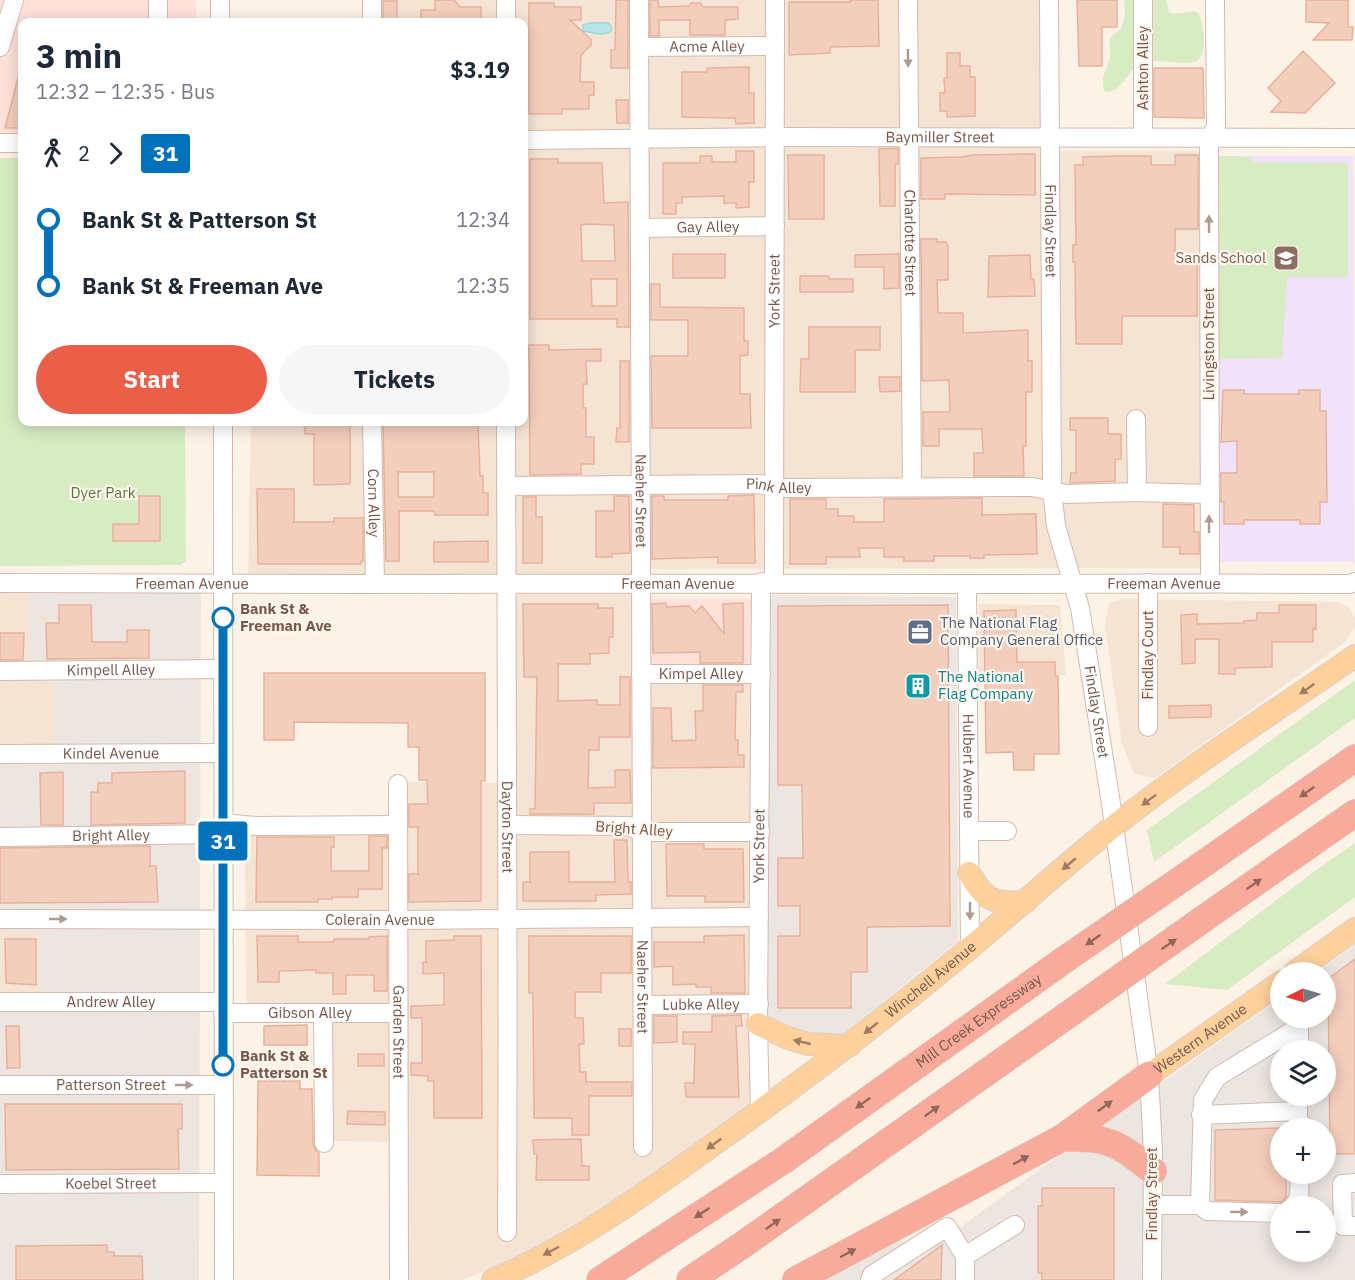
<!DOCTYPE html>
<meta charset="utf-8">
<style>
body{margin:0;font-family:"IBM Plex Sans",sans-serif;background:#f6f6f7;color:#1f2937;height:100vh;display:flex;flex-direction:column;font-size:22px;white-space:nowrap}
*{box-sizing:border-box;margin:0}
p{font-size:20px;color:#747a83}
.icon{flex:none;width:33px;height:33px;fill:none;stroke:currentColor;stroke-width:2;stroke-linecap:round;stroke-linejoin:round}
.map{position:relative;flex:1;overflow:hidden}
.drawer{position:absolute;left:18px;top:18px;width:510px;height:408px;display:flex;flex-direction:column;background:#fff;border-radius:12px;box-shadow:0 3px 15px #0003}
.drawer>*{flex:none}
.badge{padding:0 12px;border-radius:4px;font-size:21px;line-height:39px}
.needle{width:39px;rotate:265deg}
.controls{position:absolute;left:1270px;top:962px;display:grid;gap:12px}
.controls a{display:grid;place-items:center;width:66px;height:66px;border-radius:50%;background:#fff;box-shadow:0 3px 15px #0003;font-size:30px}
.map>.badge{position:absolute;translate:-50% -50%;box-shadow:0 0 0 3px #fff}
.legs{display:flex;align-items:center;gap:9px;height:66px;padding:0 18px;font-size:20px}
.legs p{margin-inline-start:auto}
.overview{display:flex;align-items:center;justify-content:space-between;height:102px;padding:0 18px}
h1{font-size:33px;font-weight:800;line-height:45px}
.action{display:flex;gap:12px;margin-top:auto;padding:12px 18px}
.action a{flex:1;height:69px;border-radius:36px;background:#eb5e47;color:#fff;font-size:24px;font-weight:800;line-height:69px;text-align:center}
.action a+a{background:#f6f6f7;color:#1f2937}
ul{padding:0 18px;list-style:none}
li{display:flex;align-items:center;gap:21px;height:66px;font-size:22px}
li i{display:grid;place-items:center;width:9px;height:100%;margin:0 8px;background:currentColor}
li i::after{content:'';width:15px;height:15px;margin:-8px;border:4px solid;border-radius:50%;background:#fff}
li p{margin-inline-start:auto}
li:first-child i{background:linear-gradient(#0000 50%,currentColor 0)}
li:last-child i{background:linear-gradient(currentColor 50%,#0000 0)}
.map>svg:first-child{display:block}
.residential{fill:#f5e3d4}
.commercial{fill:#fee1d9}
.industrial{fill:#ede5e0;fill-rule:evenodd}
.education{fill:#efe2fa}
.green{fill:#d7ecc3}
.water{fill:#b9e5e8;stroke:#9fd6da;stroke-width:1.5}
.building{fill:#f4cebc;stroke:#e7b29c;stroke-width:1.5;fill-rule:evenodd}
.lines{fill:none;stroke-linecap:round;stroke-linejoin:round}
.minor-casing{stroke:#d2bbae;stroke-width:20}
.major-casing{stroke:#d9d0cc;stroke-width:24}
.highway-casing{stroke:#d9d0cc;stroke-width:28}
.minor{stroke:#fff;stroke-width:18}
.major{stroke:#fed19c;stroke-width:22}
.highway{stroke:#f9ab9b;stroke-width:27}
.highway-bridge-casing{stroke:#d9d0cc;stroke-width:28;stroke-linecap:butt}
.highway-bridge{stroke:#f9ab9b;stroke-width:27}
.oneway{fill:#ae9a92}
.oneway2{fill:#a07b62}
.oneway3{fill:#926759}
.line-1-casing{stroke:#fff;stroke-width:14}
.line-1{stroke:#0072bc;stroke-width:9}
.stop-1-dot{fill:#fff;stroke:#0072bc;stroke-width:3}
.labels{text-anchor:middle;stroke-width:4.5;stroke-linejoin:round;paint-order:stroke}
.street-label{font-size:15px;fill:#785649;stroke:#fff6ed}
.education-label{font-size:15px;fill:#785e54;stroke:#fff6ed;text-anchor:end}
.park-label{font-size:15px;fill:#54783e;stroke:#fff6ed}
.stop-label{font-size:15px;font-weight:bold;fill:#785649;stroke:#fff6ed;text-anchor:start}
.service-label{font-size:15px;fill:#4e5e75;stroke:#fff6ed;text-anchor:start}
.culture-label{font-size:15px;fill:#0d838f;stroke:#fff6ed;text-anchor:start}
</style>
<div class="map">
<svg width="1355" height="1280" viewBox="0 0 1355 1280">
<rect width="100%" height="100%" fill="#fdf2e6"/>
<!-- residential -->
<path class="residential" d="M376 0H1045L1046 151H1202L1205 568 644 569V599L751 673V1105L641 1184 537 1248 463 1280H404L403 1142 328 1141 329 1007H246L245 823 391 822 390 782 502 783 501 589 248 592 251 422H524V22H377Z
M0 574H29L54 675 55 747H0Z
M1121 599 1337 602 1349 607 1355 619V626L1345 642 1155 778 1134 774 1122 743 1105 626 1109 603Z
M979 604 1060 605 1066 675 978 674Z
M0 931H41V999H0Z"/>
<!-- commercial -->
<path class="commercial" d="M0 0H196L197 22H22V148H0Z
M644 599H751V673H644Z"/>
<!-- industrial -->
<path class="industrial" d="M29 574 201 575 199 1280H0V999L41 998V932L0 931V747H55L54 675H27Z
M768 595 956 597 958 941 834 1042 767 1023Z
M1355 945V1280H821L897 1233 915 1261 1011 1190 1281 998V1017H1326V972H1317ZM1281 1050H1326V1095H1281ZM1281 1128H1326V1173H1281ZM1281 1206H1326V1251H1281Z"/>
<!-- education -->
<path class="education" d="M1219 156H1353L1354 562H1218Z"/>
<!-- green -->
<path class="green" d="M1124 0H1166L1169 12C1179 17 1189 8 1199 13 1202 25 1208 48 1199 59 1191 68 1158 58 1144 62 1126 68 1123 94 1105 92 1098 75 1110 68 1110 54 1111 49 1108 44 1110 39 1112 35 1117 33 1120 29 1126 20 1125 10 1124 0Z
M1219 156 1251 157 1253 162 1348 163V277H1287L1282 358 1217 359Z
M0 158H22V422H185L186 561 180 565 0 566Z
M1355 680V718L1154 862 1147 830Z
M1355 843V897L1227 990 1165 984 1315 871Z"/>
<!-- water -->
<path class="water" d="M590 23H608L611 26V31C603 37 592 32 583 31V25Z"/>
<!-- building -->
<path class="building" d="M435 0H454L460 7H481V22H421V10H435Z
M616 0H628V68H611V50H615Z
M650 0H658L659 7 689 6 692 3H700L703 7H738V19L725 20V35H690V20H659V36H650Z
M850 0H878L879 46 830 47V53L789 55V2H850Z
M1077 0H1117V27H1102V66H1079Z
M1306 0H1348V27H1353L1352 40H1313L1329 23 1306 22Z
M383 1H397V22H383Z
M529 3H554V7H581V20H570L591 39V45L581 55 580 82H594V95H589V109H562V114H529Z
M1303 51 1335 83 1305 113 1271 112 1281 101 1268 88Z
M947 53H960V66H970V77H975V116L947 117V111H940V93H945L944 79 947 77Z
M749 67V93H754V123L736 124 735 118 682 117V72H707V68Z
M1154 68H1203L1204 118 1154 117Z
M18 78 22 79V128H5Z
M616 100H628V123H617Z
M898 148V164H895V206H880L879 149Z
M736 151H754V182H749V207L736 208V203H724V196L682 197V203H676V214H663V163H700V156H712V162H736Z
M1035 154V195L945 194V199H921V158L961 157 973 155Z
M788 155H824V219H789Z
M1175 155H1198V229H1175V257H1197V316H1122V344H1076L1075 262H1073V245H1076L1075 165H1083V157L1117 156H1151V165H1175Z
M530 159H558V163H602L604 203 628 202 629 327H617V319H530ZM588 224 614 225 615 261H582L581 225ZM591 279H617V306H592Z
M921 239H937V242H946L948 246V280H937L938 313H963V333L1028 330V361H1032V392H1026V446H1023L1024 476H974V453H983L982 429H939V446H923V412H950L949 380 922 381Z
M673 254H725V278H673Z
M899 254V288L884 289V267H855V255Z
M1030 255 1031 279H1034L1035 296 988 297 989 256Z
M800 276H829V279H853V292H800Z
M651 284H660V307L744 308V341H748V355L740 356V394H750L751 428H652L651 356H688V320H651Z
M809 327H880V350H855V392H800L801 359H809Z
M529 345H549V350L601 349V361H586L587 384H583V408H586V437H594V464H581V474L530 475Z
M620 361H629V442H616L617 428H620Z
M879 377H900V391L880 392Z
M1223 390H1244V394H1299V390H1320V411H1326L1327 502H1320V524H1300V520H1244V524H1224V502H1221V473H1237V441L1221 442Z
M1070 418H1108V434H1121V459H1115V481L1070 483 1071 473H1076V430H1070Z
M304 422H350V484L314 485V434H305Z
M404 422H478L480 476H483V493H488V515H435L434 511H399V561H386L383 425H404ZM398 472H434V497H398Z
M257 489H294V522H334V518H363V561H361V564H258Z
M754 495 755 563H718V557L652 559V496H664V500H728V496Z
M139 496H160V541H113V524H139Z
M614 496H629L630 553 612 554V557H596V511H614Z
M523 497H536V517H542V563H523Z
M982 498V515L1036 514 1037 554 984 555V558H970V556H934V561H904V557H884V548H859L860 557H826V564H790V499H826V509H838V516H854V522H884V499Z
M1163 504 1194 505V532H1199V554H1180V547H1163Z
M488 541V562H434V542Z
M666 603V607L689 606 695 613 702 606 724 634 723 604 743 603V663H700V652L653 653 652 604Z
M523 604H598V608H613V637H609V653L590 654V664H558V701L597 700V705H620V677H630V737H599V750H589L588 788 615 787V770H630L631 803H594V814H530V809H535L537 677H524Z
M59 605H91L92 642H127V630H149V658L47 659 46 623H59Z
M948 605 950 926 867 927V972H851V1008H778V936H800V906H778V858H803L802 785H778V606Z
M1279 605H1316V629L1313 628V642H1272V667L1235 668V674H1219V639H1195V663L1182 664 1181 615 1197 614V624L1244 623V621L1257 620V613H1279Z
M1016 610 1017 662H1055V676H1058L1059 754H1034V770H1014L1013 752 986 753 984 611Z
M0 633H24L23 660H0Z
M264 673H485V781H481V901L409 902V874H418V827H409V804H428L427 780H419V747H408V723L294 722V740H264Z
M703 685H743V692H736L735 740H738V755H744V767L653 768V708H671L672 741 696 740 695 711H703Z
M1211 705V717L1169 718V706Z
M185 771V823L91 825V792H98V783H112V773Z
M63 772V825H41L40 773Z
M369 836H387V848H382V889H358V897H332V899H318V902H256L257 837H334V847H331V871H369Z
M614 840H627L628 882H631V894L596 895V901H523V882H530V852H569V882H615Z
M666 844H704V849H743L744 902H705V896H667Z
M150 846V866H156L158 902 0 903V848Z
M744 935 745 993H711V987H696V984L673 985V966L654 967V942H704V936Z
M257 936H298V942H334V939H369V937L387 936V991H374V975H346V994H333V973H316V970L279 971V982H258Z
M454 936H481L482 1118H434V1081H428V1076L411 1075V1063H422V1018H411V1006L444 1005V973L423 974V962H426V941L454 940Z
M529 936H631V973H601V992H575V1018H583L584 1044H579L580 1072H586V1082H632V1096H589V1135H572V1118H534L533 993H529Z
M5 939H36V985L6 983Z
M1355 959V1154H1330L1328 979Z
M741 1015 742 1026H736L739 1097H686L685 1083H694L695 1044H683V1032H712V1016Z
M654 1016H677V1042L654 1043Z
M307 1025V1045H264V1026Z
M6 1026H19L20 1068H7Z
M619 1029H631V1046H619Z
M358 1054H384V1066H358Z
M258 1081H300V1089H312L313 1143 315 1149 319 1153V1176L257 1175Z
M5 1104H182V1129H178L179 1169 6 1170Z
M348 1111 385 1112V1125L347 1124Z
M1281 1128V1173H1286V1196L1283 1202 1215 1200V1130Z
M581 1139 582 1166H589V1180H536L537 1154H534L533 1140Z
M1042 1188H1114V1280H1042V1273H1038V1206H1042Z
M107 1245V1252H114V1256H142L143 1280H16V1246Z
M942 1245 941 1280H894Z"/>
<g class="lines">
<!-- minor casing -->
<g class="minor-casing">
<g id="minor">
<path d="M158 0V22"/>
<path d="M372 0V22"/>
<path id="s1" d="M639 0 643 1147"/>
<path id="s2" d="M908 0 912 487"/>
<path id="s3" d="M1049 0 1052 490 1056 526 1080 608 1110 797 1149 1075 1153 1152 1152 1280"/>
<path d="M1143 0V137"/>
<path d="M220 22V0"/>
<path d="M506 22V0"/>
<path d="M0 47 14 0"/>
<path id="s4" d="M639 47 775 46"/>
<path id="s5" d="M524 140 775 137 1355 138"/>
<path d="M0 143H22"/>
<path id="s6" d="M640 228 775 226"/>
<path d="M1136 419 1137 492"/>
<path d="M223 422 224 1280"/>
<path id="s7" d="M372 422 375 583"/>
<path id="s8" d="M506 422C506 692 509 962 507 1232"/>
<path id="s9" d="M506 486 760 484 775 488 1032 487 1067 494 1137 492 1209 494"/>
<path id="s10" d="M774 582 775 0"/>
<path id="s11" d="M0 583C321 585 642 583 963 584 1092 584 1221 583 1350 584L1355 582"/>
<path d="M1210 583 1209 139 1216 127 1215 0"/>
<path id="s12" d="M967 584 970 948"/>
<path id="s13" d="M0 671 223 669"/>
<path id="s14" d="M641 674H761"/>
<path d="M1148 727V583"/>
<path id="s15" d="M0 754 223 753"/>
<path id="s16" d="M398 784 399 1280"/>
<path d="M223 823 256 826 398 825"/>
<path d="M508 825 629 826 642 832H760"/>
<path d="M969 831H1007"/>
<path id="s17" d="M0 837 223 834"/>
<path id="s18" d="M0 919 399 920 759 917"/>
<path id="s19" d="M0 1002H223"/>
<path id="s20" d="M643 1005 759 1004"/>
<path id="s21" d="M223 1013H398"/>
<path d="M323 1013 324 1143"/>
<path d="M1299 1050V1027"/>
<path id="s22" d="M0 1085H223"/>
<path d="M1298 1095V1122L1307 1128"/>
<path id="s23" d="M760 1112 758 1024 761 582"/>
<path d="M1201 1115 1298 1111"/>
<path d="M1355 1183 1342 1184 1343 1226H1355"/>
<path id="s24" d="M0 1184 223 1183"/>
<path d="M1153 1205H1200L1203 1100 1217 1077 1299 1027 1300 1017"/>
<path d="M1200 1205 1207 1211 1281 1213"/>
<path d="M1293 1206 1299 1198 1300 1173"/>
<path d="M965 1256 1015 1225"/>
<path d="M870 1280 872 1275 947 1227 965 1256V1280"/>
</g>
</g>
<!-- major casing -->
<g class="major-casing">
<g id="major">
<path d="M969 873C986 901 993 904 1025 902"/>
<path d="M1295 972 1355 929"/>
<path d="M758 1024 788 1038 808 1044 849 1046"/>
<path id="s25" d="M1149 1075 1281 982"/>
<path id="s26" d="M493 1280C571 1247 639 1198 707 1149 798 1085 886 1018 971 947 1019 907 1065 865 1114 826 1191 765 1274 712 1355 656"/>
</g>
</g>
<!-- highway casing -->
<g class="highway-casing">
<g id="highway">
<path d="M1193 871 1355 758"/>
<path d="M1206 917 1355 813"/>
<path d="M1062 1138C1074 1138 1088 1137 1100 1140 1121 1144 1137 1159 1153 1171"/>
<path id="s27" d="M600 1280 784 1160 1064 960"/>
<path d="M690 1280 741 1246 1069 1014"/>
<path d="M796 1280 1062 1138 1149 1075"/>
</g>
</g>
<!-- minor -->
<use href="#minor" class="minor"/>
<!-- major -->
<use href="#major" class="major"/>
<!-- highway -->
<use href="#highway" class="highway"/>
<!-- highway-bridge casing -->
<g class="highway-bridge-casing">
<path id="highway-bridge" d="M1064 960 1193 871
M1069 1014 1206 917"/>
</g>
<!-- highway-bridge -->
<use href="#highway-bridge" class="highway-bridge"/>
</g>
<!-- one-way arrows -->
<defs><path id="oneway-solid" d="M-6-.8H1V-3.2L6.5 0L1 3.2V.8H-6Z" transform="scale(1.5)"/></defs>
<g class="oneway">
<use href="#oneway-solid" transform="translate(908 58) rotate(89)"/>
<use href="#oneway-solid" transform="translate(1209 224) rotate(-90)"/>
<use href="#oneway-solid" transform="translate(1209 524) rotate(-90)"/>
<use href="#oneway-solid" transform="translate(970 911) rotate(90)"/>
<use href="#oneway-solid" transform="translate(58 919)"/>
<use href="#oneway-solid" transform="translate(184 1085)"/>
<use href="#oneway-solid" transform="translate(1239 1212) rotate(1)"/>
</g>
<g class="oneway2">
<use href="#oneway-solid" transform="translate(1307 689) rotate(145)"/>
<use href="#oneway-solid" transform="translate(1149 800) rotate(143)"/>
<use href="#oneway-solid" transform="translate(1069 864) rotate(140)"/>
<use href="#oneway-solid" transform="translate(871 1028) rotate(141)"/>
<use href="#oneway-solid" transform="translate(802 1042) rotate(-167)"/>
<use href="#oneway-solid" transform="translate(714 1144) rotate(144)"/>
<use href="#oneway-solid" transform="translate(551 1251) rotate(152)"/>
</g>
<g class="oneway3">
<use href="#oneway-solid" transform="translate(1307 792) rotate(145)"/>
<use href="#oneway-solid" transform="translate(1254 884) rotate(-35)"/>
<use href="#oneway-solid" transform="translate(1093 940) rotate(145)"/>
<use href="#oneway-solid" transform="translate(1169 944) rotate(-35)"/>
<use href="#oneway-solid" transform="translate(863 1103) rotate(144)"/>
<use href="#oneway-solid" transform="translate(1105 1106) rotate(-36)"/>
<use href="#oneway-solid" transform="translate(932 1111) rotate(-35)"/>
<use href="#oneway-solid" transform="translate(1021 1160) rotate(-29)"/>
<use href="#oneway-solid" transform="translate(702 1213) rotate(147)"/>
<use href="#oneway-solid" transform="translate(773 1224) rotate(-35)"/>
<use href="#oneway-solid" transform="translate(848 1253) rotate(-28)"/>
</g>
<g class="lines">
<!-- line-1 casing -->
<g class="line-1-casing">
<path id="line-1" d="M223 1065V618"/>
</g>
<!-- line-1 -->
<use href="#line-1" class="line-1"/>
</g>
<!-- icons -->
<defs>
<g id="school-square" transform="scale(1.35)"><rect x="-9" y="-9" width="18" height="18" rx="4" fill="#8d6e63" stroke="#fff6ed"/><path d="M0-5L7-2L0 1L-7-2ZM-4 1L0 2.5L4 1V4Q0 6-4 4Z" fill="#fff"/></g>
<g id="office-square" transform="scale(1.35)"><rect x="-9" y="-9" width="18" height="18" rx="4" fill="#5c6f8a" stroke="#fff6ed"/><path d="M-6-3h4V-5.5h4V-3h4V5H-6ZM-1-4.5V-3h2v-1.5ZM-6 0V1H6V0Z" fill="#fff"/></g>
<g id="building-square" transform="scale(1.35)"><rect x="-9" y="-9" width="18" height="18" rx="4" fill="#0f9aa8" stroke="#fff6ed"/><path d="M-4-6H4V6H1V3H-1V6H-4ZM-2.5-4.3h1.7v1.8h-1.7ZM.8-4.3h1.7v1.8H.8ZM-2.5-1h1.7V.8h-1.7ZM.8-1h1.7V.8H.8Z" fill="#fff"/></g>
</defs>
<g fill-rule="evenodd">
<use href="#school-square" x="1286" y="258"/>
<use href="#office-square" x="920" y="632"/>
<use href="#building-square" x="918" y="686"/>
</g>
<!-- markers -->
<g class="stop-1-dot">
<circle cx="223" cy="618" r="10"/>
<circle cx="223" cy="1065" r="10"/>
</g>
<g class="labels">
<!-- street labels -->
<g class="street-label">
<text dy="5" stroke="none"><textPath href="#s4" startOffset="68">Acme Alley</textPath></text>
<text transform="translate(1143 68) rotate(-90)" y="5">Ashton Alley</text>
<text dy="5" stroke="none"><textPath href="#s5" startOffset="416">Baymiller Street</textPath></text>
<text dy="5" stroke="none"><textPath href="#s6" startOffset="68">Gay Alley</textPath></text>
<text dy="5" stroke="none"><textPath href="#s3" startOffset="231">Findlay Street</textPath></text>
<text dy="5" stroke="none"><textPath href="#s2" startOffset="243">Charlotte Street</textPath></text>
<text dy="5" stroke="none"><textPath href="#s10" startOffset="291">York Street</textPath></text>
<text transform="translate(1209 344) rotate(-90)" y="5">Livingston Street</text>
<text dy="5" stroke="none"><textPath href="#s9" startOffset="273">Pink Alley</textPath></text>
<text dy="5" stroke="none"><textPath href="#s1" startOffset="501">Naeher Street</textPath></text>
<text dy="5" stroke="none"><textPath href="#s7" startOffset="81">Corn Alley</textPath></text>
<text dy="5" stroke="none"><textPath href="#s11" startOffset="678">Freeman Avenue</textPath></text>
<text dy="5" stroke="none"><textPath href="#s11" startOffset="1164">Freeman Avenue</textPath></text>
<text dy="5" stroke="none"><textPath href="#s11" startOffset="192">Freeman Avenue</textPath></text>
<text transform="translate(1148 655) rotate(-90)" y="5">Findlay Court</text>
<text dy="5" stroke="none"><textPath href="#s13" startOffset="111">Kimpell Alley</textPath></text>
<text dy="5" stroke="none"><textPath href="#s14" startOffset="60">Kimpel Alley</textPath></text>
<text dy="5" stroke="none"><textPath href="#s3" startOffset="717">Findlay Street</textPath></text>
<text dy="5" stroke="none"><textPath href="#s15" startOffset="111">Kindel Avenue</textPath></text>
<text dy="5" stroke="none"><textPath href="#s12" startOffset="182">Hulbert Avenue</textPath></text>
<text dy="5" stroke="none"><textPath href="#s8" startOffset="405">Dayton Street</textPath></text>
<text transform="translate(634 829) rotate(4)" y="5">Bright Alley</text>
<text dy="5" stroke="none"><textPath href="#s17" startOffset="111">Bright Alley</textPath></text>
<text dy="5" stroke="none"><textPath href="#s23" startOffset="266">York Street</textPath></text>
<text dy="5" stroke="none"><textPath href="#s18" startOffset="380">Colerain Avenue</textPath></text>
<text dy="5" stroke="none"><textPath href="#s26" startOffset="532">Winchell Avenue</textPath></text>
<text dy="5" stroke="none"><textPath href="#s1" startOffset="987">Naeher Street</textPath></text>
<text dy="5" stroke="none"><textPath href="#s19" startOffset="111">Andrew Alley</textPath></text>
<text dy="5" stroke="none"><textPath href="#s20" startOffset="58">Lubke Alley</textPath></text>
<text dy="5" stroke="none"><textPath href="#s21" startOffset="87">Gibson Alley</textPath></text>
<text dy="5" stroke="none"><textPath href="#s27" startOffset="459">Mill Creek Expressway</textPath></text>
<text dy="5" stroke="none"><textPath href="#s16" startOffset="248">Garden Street</textPath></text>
<text dy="5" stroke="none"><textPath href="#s25" startOffset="63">Western Avenue</textPath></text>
<text dy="5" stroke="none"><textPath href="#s22" startOffset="111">Patterson Street</textPath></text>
<text dy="5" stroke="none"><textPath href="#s24" startOffset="111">Koebel Street</textPath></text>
<text transform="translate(1152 1194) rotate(-90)" y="5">Findlay Street</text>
</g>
<!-- education labels -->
<g class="education-label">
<text x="1266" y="263">Sands School</text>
</g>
<!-- park labels -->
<g class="park-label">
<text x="103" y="498">Dyer Park</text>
</g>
<!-- stop labels -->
<g class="stop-label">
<text x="240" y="614">Bank St &amp;<tspan x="240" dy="17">Freeman Ave</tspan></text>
<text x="240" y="1061">Bank St &amp;<tspan x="240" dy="17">Patterson St</tspan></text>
</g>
<!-- service labels -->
<g class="service-label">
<text x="940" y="628">The National Flag<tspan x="940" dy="17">Company General Office</tspan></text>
</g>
<!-- culture labels -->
<g class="culture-label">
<text x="938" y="682">The National<tspan x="938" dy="17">Flag Company</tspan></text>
</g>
</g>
</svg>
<div class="controls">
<a><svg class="needle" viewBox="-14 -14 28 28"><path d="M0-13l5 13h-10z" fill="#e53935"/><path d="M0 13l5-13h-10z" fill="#747a83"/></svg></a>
<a><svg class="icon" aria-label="layers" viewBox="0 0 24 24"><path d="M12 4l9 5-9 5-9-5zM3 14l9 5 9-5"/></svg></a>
<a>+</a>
<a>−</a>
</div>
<b class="badge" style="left:223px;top:841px;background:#0072bc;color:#fff">31</b>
<section class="drawer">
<div class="overview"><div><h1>3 min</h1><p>12:32 – 12:35 · Bus</p></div><b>$3.19</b></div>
<div class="legs"><svg class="icon" aria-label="walk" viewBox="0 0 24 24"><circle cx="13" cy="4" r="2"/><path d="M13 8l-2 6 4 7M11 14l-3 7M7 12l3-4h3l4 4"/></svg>2<svg class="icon" aria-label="forward" viewBox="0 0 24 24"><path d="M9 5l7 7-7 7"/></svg><b class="badge" style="background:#0072bc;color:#fff">31</b></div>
<ul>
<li><i style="color:#0072bc"></i><b>Bank St &amp; Patterson St</b><p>12:34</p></li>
<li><i style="color:#0072bc"></i><b>Bank St &amp; Freeman Ave</b><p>12:35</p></li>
</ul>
<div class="action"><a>Start</a><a>Tickets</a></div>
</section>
</div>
